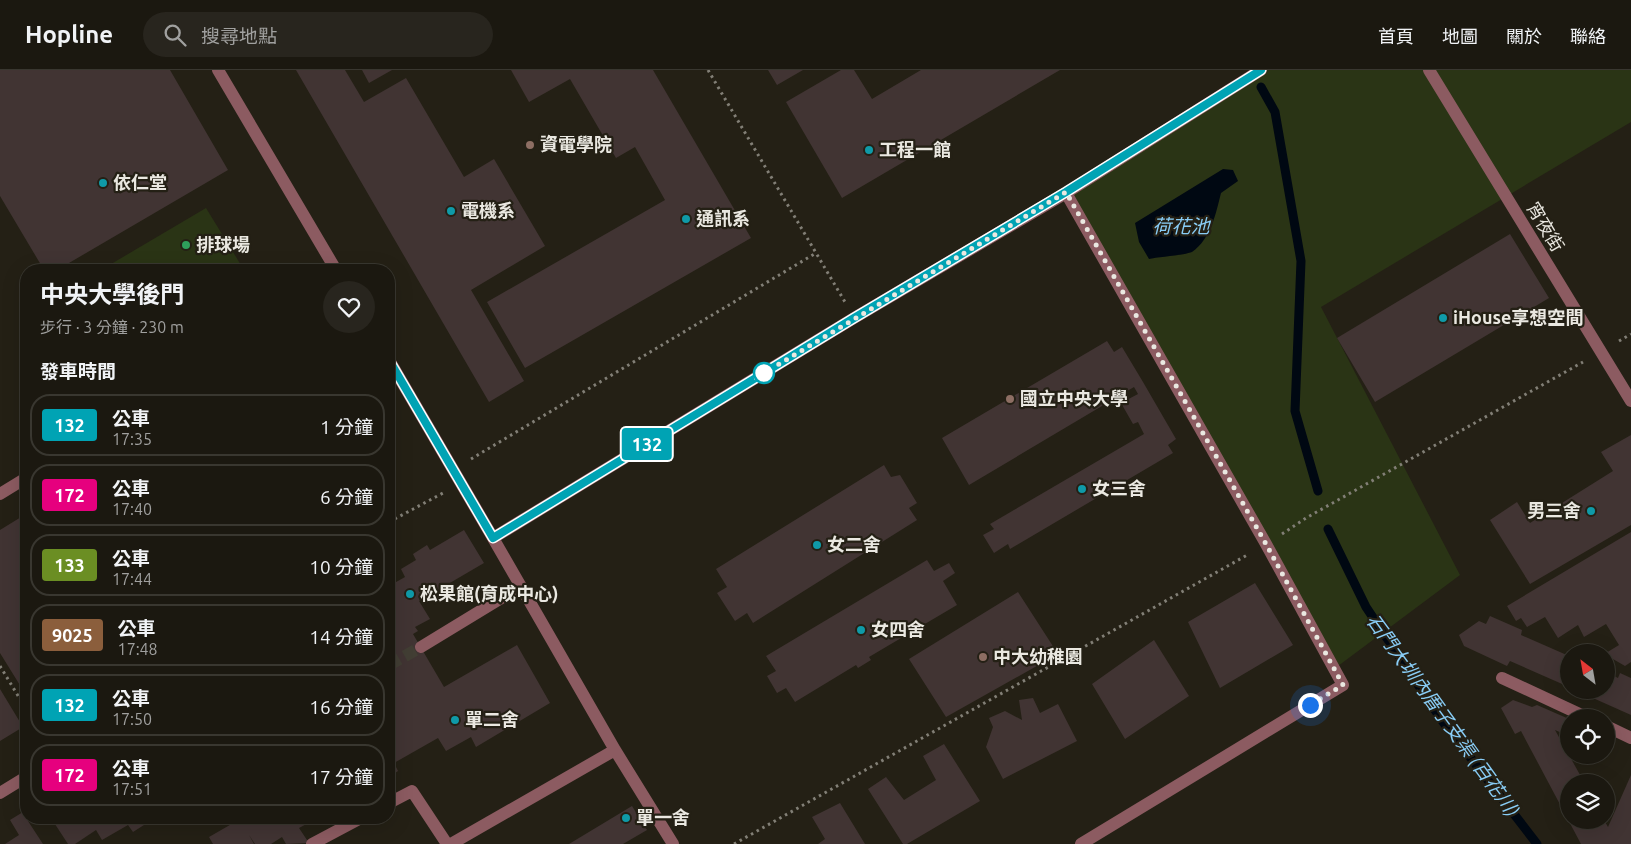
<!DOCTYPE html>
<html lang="zh-TW">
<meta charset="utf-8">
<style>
body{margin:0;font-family:Ubuntu,"Noto Sans TC",sans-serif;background:#28251e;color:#f1f3f6;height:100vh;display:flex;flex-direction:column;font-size:19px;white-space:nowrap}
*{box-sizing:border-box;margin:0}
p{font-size:16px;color:#a0a09f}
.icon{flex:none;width:28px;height:28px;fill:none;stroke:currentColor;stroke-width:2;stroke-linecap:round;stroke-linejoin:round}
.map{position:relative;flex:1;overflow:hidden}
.details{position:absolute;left:20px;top:194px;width:375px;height:560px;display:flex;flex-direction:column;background:#1b1810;border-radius:20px;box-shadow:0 5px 20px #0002,0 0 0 1px #393730}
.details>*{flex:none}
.badge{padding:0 10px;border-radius:4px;font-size:18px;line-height:32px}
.needle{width:32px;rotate:329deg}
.controls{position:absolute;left:1560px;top:574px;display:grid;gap:10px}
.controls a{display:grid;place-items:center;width:55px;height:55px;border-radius:50%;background:#1b1810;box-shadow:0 5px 20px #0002,0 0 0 1px #393730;font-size:25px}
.you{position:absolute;width:25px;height:25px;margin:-12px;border:4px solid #fff;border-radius:50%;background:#1a73e8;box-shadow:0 0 0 8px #1a73e833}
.map>.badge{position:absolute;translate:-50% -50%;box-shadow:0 0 0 2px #fff}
h2{padding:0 20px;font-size:19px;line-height:45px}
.round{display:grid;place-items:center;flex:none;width:52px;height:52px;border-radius:26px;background:#28251e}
.headline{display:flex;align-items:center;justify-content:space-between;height:85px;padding:0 20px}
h1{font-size:24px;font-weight:700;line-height:38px}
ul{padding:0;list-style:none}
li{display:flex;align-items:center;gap:15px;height:62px;margin:0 10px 8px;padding:0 10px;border:2px solid #393730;border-radius:20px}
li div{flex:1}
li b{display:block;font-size:19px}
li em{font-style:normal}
li .badge{min-width:55px;font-weight:700;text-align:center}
header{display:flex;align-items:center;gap:30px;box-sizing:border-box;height:70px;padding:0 25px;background:#1b1810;border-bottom:1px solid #393730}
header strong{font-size:24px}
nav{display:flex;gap:28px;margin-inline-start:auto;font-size:18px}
.search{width:350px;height:45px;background:#28251e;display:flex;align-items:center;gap:12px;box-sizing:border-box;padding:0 18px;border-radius:28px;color:#a0a09f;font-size:19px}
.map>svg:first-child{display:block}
.green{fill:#2a3415}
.water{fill:#000812}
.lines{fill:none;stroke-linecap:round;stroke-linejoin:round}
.stream{stroke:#000812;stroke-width:9}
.building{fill:#413433}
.street-tunnel{stroke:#423e34;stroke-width:12;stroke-dasharray:12 6;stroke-linecap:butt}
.path{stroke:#827f76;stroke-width:3;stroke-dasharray:2.5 4;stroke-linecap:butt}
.lane{stroke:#8c5b61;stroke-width:12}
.street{stroke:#8c5b61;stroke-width:12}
.line-casing{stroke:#fff;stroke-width:11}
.line{stroke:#00a3b4;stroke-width:8}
.walk{stroke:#eae8e1;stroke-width:5;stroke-dasharray:0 9}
.education-dot{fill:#8d6e63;stroke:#242015;stroke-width:2}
.culture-dot{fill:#0f9aa8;stroke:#242015;stroke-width:2}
.leisure-dot{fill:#2e9e5b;stroke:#242015;stroke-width:2}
.stop-dot{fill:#fff;stroke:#00a3b4;stroke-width:2.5}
.labels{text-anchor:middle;stroke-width:4.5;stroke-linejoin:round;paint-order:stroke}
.poi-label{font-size:18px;font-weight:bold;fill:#eae8e1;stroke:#242015;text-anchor:start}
.street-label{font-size:18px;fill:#eae8e1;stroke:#242015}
.water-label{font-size:19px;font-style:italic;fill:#89cdf6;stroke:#242015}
</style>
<header>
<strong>Hopline</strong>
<div class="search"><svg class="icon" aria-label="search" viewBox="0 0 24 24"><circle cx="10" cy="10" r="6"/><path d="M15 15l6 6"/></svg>搜尋地點</div>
<nav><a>首頁</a><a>地圖</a><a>關於</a><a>聯絡</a></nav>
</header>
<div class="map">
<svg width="1631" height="774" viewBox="0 0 1631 774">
<rect width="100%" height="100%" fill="#242015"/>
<!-- green -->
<path class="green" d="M1266 0H1631V52L1321 237 1460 505 1334 599 1066 123Z
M206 138 244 200H101Z"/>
<!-- water -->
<path class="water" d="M1223 99 1233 100 1238 111 1221 123C1216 143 1211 169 1192 182 1185 185 1158 187 1149 189L1139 172 1135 153Z"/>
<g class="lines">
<!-- stream -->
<path class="stream" d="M1261 17 1275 42 1301 191 1295 341 1318 421
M1328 459 1366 537 1443 652 1537 774"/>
</g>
<!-- building -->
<path class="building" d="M0 0H170L228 100 57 200H44L0 126Z
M296 0H345L364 32 406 8 464 107 494 89 545 176 471 220 524 311 489 332Z
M362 0H392L369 13Z
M511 0H653L751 168 525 298 487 232 665 130 635 77 616 88 570 9 529 32Z
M768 0H803L777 15Z
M841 0H854L872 29 921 0H1060L842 128 786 32Z
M1510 164 1549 228 1375 332 1337 268Z
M1107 271 1114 282 1122 277 1143 312 1176 369 1168 375 1173 383 1010 479 1008 474 994 483 983 465 994 459 990 454 1144 364 1138 352 1133 354 1121 333 1138 324 1134 317 969 415 942 368Z
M1631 365V455L1530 514 1490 450 1517 432 1530 453 1613 401 1601 382Z
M884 395 891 407 900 405 917 433 909 438 917 450 753 553 747 543 735 551 717 523 727 517 716 499Z
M26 444V625L0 583V460Z
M464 460 484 493 419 531 430 549 415 557 418 561 413 564 444 617 517 575 550 633 476 677 471 667 446 681 438 668 394 693 398 701 389 707V516L405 507 401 499 416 490 413 484 427 475 430 480Z
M1631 462V592L1625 596 1606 585V583L1619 575 1606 554 1584 567 1578 555 1558 568 1545 547 1527 557 1521 548 1516 551 1507 536Z
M927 490 934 501 949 493 955 503 943 511 957 535 869 587 871 590 858 598 856 595 795 632 786 618 777 623 767 606 776 601 766 586Z
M1255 513 1293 575 1220 618 1188 552Z
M1018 522 1058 584 946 647 909 589Z
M1490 546 1522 560 1521 565 1569 586V617L1510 591 1507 596 1464 576 1459 565 1479 551 1486 554Z
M1154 570 1189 626 1125 669 1092 614Z
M1606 602 1618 608 1620 603 1631 608V645L1575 620H1606Z
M0 619 23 657 0 671Z
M1033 628 1040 643 1058 634 1077 671 1003 709 986 677 993 657 989 648 1005 641 1022 650 1019 630Z
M1513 630 1532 637 1537 635 1569 649V666L1555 660 1584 712H1569V750H1604L1608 757 1631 705V774H1581L1521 661 1515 664 1501 638Z
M1606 665 1615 669 1608 683 1606 682Z
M944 674 980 731 907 774H903L868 719 886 707 904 730 936 710 923 686Z
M840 733 865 774H818L825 769 812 747Z
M632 736 647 760 623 774H569Z
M23 742 26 748 43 774H5L19 765 10 750Z
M51 748H155L133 762 128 755 102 770 96 760 75 774H68Z
M242 748H309L312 751 299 758 309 773 286 774 282 767 271 774H255L249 765 254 774H213L209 767Z"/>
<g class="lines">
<!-- street-tunnel -->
<path class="street-tunnel" d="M389 595 421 577"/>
<!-- path -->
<path class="path" d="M708 0 845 232
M1619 271 1631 264
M471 389 816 183
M389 452 443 423
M1282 464 1306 448 1583 292
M0 596 26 639
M734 774 1249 484"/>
<!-- lane -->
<path class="lane" d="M1502 608 1588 648
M1606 656 1631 668"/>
<!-- street -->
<path class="street" d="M218 0 336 200
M1429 0 1631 331
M1066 123 1266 474 1343 615 1081 774
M389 290 493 468 854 248 1066 123 1261 0
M0 424 26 408
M493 468 615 680 673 774
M421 577 521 516
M0 723 26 707
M389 733 412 721 447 774
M312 774 361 748
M451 774 615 680"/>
</g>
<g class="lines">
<!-- line casing -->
<g class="line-casing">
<path id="line" d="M389 290 493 468 854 248 1066 122 1261 0"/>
</g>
<!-- line -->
<use href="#line" class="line"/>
<!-- walk -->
<path class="walk" d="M764 303 756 308 1066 122 1266 474 1343 615 1310 635"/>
</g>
<!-- markers -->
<g class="education-dot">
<circle cx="530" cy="75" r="5"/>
<circle cx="1010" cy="329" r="5"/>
<circle cx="983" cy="587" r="5"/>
</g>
<g class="culture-dot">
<circle cx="869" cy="80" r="5"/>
<circle cx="103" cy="113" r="5"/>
<circle cx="451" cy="141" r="5"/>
<circle cx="686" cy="149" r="5"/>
<circle cx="1443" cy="248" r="5"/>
<circle cx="1082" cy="419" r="5"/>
<circle cx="1591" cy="441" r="5"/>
<circle cx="817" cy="475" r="5"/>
<circle cx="410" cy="524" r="5"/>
<circle cx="861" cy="560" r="5"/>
<circle cx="455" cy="650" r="5"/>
<circle cx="626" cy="748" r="5"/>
</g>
<circle class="leisure-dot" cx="186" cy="175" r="5"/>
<circle class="stop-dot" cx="764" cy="303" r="10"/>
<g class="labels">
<!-- poi labels -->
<g class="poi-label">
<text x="540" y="81">資電學院</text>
<text x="879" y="86">工程一館</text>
<text x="113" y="119">依仁堂</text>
<text x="461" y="147">電機系</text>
<text x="696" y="155">通訊系</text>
<text x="196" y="181">排球場</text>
<text x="1453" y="254">iHouse享想空間</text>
<text x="1020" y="335">國立中央大學</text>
<text x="1092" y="425">女三舍</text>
<text x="1581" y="447" text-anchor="end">男三舍</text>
<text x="827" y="481">女二舍</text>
<text x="420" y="530">松果館(育成中心)</text>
<text x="871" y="566">女四舍</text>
<text x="993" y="593">中大幼稚園</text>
<text x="465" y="656">單二舍</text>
<text x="636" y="754">單一舍</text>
</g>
<!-- street labels -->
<g class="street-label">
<text transform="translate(1545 157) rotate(59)" y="6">宵夜街</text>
</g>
<!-- water labels -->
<g class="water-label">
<text x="1181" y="163">荷花池</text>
<text transform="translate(1443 645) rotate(54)" y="7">石門大圳內厝子支渠 (百花川)</text>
</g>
</g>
</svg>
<div class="controls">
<a><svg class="needle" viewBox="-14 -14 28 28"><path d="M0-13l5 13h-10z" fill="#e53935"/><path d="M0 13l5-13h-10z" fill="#a0a09f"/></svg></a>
<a><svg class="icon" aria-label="locate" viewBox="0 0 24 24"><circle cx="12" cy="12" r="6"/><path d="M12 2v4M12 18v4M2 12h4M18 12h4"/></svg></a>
<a><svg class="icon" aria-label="layers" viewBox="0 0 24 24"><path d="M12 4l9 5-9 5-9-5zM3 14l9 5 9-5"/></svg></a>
</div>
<div class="you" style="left:1310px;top:635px"></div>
<b class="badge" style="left:647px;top:374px;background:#00a3b4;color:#fff">132</b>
<section class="details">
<div class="headline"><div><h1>中央大學後門</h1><p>步行 · 3 分鐘 · 230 m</p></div><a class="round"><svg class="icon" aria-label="heart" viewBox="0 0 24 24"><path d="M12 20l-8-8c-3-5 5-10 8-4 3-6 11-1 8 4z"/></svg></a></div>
<h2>發車時間</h2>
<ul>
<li><span class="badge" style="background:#00a3b4;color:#fff">132</span><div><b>公車</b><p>17:35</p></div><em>1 分鐘</em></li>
<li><span class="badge" style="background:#e6007e;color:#fff">172</span><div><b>公車</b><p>17:40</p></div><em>6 分鐘</em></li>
<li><span class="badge" style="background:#6b8e23;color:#fff">133</span><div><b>公車</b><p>17:44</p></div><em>10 分鐘</em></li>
<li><span class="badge" style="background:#8b5e3c;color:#fff">9025</span><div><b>公車</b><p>17:48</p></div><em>14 分鐘</em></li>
<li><span class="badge" style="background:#00a3b4;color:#fff">132</span><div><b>公車</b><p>17:50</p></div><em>16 分鐘</em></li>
<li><span class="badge" style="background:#e6007e;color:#fff">172</span><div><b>公車</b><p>17:51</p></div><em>17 分鐘</em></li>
</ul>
</section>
</div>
